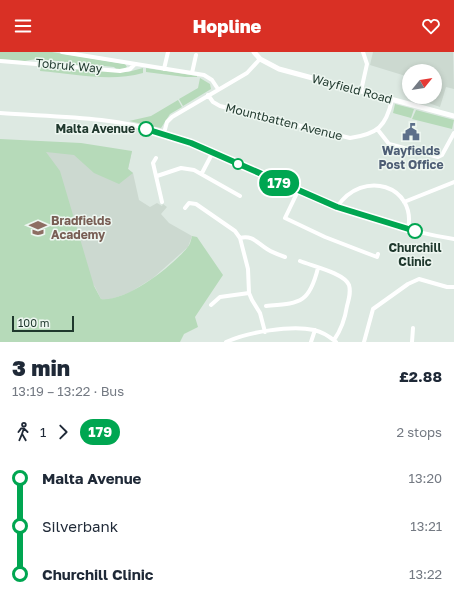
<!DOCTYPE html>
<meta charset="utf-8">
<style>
body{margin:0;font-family:"Golos Text",sans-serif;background:#f2f2f3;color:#1f2937;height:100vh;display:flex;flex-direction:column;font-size:15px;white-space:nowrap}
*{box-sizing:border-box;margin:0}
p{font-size:13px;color:#747a83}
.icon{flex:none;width:22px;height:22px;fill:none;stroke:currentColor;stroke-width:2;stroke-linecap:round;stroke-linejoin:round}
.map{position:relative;height:290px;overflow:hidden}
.sheet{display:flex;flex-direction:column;background:#fff;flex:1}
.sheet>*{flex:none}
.badge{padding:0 8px;border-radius:13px;font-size:14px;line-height:26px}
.needle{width:26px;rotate:60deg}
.fabs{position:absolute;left:402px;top:12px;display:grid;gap:8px}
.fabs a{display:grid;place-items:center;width:40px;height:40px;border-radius:50%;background:#fff;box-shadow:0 2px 6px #0003;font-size:20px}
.scale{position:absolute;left:12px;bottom:10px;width:62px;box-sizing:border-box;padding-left:4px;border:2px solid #1f382d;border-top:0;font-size:11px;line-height:14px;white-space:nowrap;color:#1f382d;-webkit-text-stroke:3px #edf6f0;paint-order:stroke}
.map>.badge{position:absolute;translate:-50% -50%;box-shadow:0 0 0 2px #fff}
.legs{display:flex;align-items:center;gap:6px;height:44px;padding:0 12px;font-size:13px}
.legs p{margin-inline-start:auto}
.head{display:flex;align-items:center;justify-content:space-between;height:68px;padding:0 12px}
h1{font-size:22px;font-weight:800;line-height:30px}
ul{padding:0 12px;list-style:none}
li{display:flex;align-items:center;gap:14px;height:48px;font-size:15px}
li i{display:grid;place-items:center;width:6px;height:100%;margin:0 5px;background:currentColor}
li i::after{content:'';width:10px;height:10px;margin:-5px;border:3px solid;border-radius:50%;background:#fff}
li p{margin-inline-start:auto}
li:first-child i{background:linear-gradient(#0000 50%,currentColor 0)}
li:last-child i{background:linear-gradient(currentColor 50%,#0000 0)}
header{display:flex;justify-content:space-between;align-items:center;height:52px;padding:0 12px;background:#d93025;color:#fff;font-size:18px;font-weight:800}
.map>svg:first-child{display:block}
.built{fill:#ccd9d0}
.green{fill:#b6dab9}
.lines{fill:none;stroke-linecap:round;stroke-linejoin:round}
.minor{stroke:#fff;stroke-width:4}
.tertiary{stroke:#fff;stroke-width:5}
.line-1-casing{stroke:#fff;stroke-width:9}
.line-1{stroke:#00a651;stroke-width:6}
.stop-1-dot{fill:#fff;stroke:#00a651;stroke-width:2}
.labels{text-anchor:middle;stroke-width:3;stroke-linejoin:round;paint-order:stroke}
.street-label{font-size:12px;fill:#1f382d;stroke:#edf6f0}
.stop-label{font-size:12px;font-weight:bold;fill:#1f382d;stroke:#edf6f0;text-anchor:end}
.service-label{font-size:12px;font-weight:bold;fill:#4e5e75;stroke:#edf6f0}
.education-label{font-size:12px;font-weight:bold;fill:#785e54;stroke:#edf6f0;text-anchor:start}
</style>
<header><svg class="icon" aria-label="menu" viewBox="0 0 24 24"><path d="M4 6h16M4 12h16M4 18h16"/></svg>Hopline<svg class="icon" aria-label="heart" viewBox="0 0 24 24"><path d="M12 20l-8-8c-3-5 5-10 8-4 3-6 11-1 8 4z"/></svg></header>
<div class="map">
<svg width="454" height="290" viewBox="0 0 454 290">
<rect width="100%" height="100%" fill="#dde9e2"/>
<!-- built -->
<path class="built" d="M373 0H453L454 37 446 35 440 55 420 48 419 45H435V19H409V25L370 13Z
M132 99 128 117 133 121 139 148 150 155 157 151 162 154 163 152 167 155 161 162 169 171 192 184 188 195 153 226 129 241 108 248 101 247 95 235 0 100Z"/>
<!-- green -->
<path class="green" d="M0 0H52L125 12 127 15 124 17H116L114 15 85 12 83 14 76 13 75 11 48 8 44 11 38 10 36 7 25 9 0 7Z
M41 14 128 20 143 16V21C111 30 74 22 40 19Z
M146 16 197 24V25H185L146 20Z
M200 26 210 32 211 37 183 54 179 47 198 36Z
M178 48 182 55 170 62 161 76 129 69 151 64Z
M395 52 414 57 411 66 393 61Z
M416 58 454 68 452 77 412 67Z
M0 87 81 91 132 99 128 117 133 121 119 132 94 121 74 103 46 100 60 119 94 234 101 247C127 250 171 215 187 196 190 193 191 188 192 184L197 185 223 223 195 265 198 275 184 282 180 290H0Z"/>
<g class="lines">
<!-- minor -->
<path class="minor" d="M62 0 204 23 212 28 218 37
M0 9 120 19 130 17 135 12
M164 17 168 0
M192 21 196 3
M361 39 367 12 363 0
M208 43 213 50 220 54 350 86C378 82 386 74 392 48
M0 61C55 65 112 64 165 81 209 96 250 118 292 137 344 160 398 178 454 187
M378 78 389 92 438 105 442 103 454 81
M164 81 167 70 172 65 247 21 260 7
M156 106 153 111 162 150
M202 121 213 100
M157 124 181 116 194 118 240 144
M298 139 285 166 325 185 377 205 378 202
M404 150 454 130
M337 155C363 116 417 134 408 177
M185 156 189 151 196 152 235 179 240 186 248 217 249 241 252 248 260 261 265 280
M240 186C253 183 257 191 267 197 273 201 279 203 285 205
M300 209C312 214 344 221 349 233 351 240 349 247 347 254 345 267 341 278 334 288
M211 253 220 245 249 241
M266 254C300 251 309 252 318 216
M226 290C248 280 291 273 314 278 323 280 329 284 336 290
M311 290 315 278
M364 290 373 257 408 232 419 227 447 235H454
M412 290 413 276"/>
<!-- tertiary -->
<path class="tertiary" d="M254 0 260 7 279 17 454 64"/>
</g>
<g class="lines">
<!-- line-1 casing -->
<g class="line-1-casing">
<path id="line-1" d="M146 77 191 91 337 155 415 179"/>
</g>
<!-- line-1 -->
<use href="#line-1" class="line-1"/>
</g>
<!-- icons -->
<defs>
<g id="civic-bare" transform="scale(1.38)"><path d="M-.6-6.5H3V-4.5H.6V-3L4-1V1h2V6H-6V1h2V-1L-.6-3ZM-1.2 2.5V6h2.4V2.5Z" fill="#5c6f8a" stroke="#edf6f0" stroke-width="2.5" paint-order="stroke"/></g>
<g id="school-bare" transform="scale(1.38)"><path d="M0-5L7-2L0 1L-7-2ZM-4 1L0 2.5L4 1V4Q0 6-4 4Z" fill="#8d6e63" stroke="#edf6f0" stroke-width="2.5" paint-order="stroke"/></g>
</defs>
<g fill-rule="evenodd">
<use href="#civic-bare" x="411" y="80"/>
<use href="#school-bare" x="38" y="176"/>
</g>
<!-- markers -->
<g class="stop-1-dot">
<circle cx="146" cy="77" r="7"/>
<circle cx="238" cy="112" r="5"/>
<circle cx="415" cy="179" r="7"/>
</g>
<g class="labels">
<!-- street labels -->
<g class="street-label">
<text transform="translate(69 14) rotate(5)" y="4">Tobruk Way</text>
<text transform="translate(352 37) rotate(15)" y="4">Wayfield Road</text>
<text transform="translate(284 70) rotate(14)" y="4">Mountbatten Avenue</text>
</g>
<!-- stop labels -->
<g class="stop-label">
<text x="135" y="81">Malta Avenue</text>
<text x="415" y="200" text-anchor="middle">Churchill<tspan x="415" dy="14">Clinic</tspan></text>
</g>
<!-- service labels -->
<g class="service-label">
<text x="411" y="103">Wayfields<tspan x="411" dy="14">Post Office</tspan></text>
</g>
<!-- education labels -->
<g class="education-label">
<text x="51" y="173">Bradfields<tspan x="51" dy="14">Academy</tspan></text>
</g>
</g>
</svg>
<div class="fabs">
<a><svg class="needle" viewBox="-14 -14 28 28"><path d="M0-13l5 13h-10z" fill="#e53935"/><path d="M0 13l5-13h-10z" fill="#747a83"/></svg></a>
</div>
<div class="scale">100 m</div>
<b class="badge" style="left:279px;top:131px;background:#00a651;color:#fff">179</b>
</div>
<section class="sheet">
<div class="head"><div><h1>3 min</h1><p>13:19 – 13:22 · Bus</p></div><b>£2.88</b></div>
<div class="legs"><svg class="icon" aria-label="walk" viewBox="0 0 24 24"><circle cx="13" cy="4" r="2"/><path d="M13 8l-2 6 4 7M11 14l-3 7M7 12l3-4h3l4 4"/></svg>1<svg class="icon" aria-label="forward" viewBox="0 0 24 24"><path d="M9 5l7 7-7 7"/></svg><b class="badge" style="background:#00a651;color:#fff">179</b><p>2 stops</p></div>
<ul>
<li><i style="color:#00a651"></i><b>Malta Avenue</b><p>13:20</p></li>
<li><i style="color:#00a651"></i><span>Silverbank</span><p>13:21</p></li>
<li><i style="color:#00a651"></i><b>Churchill Clinic</b><p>13:22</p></li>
</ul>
</section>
